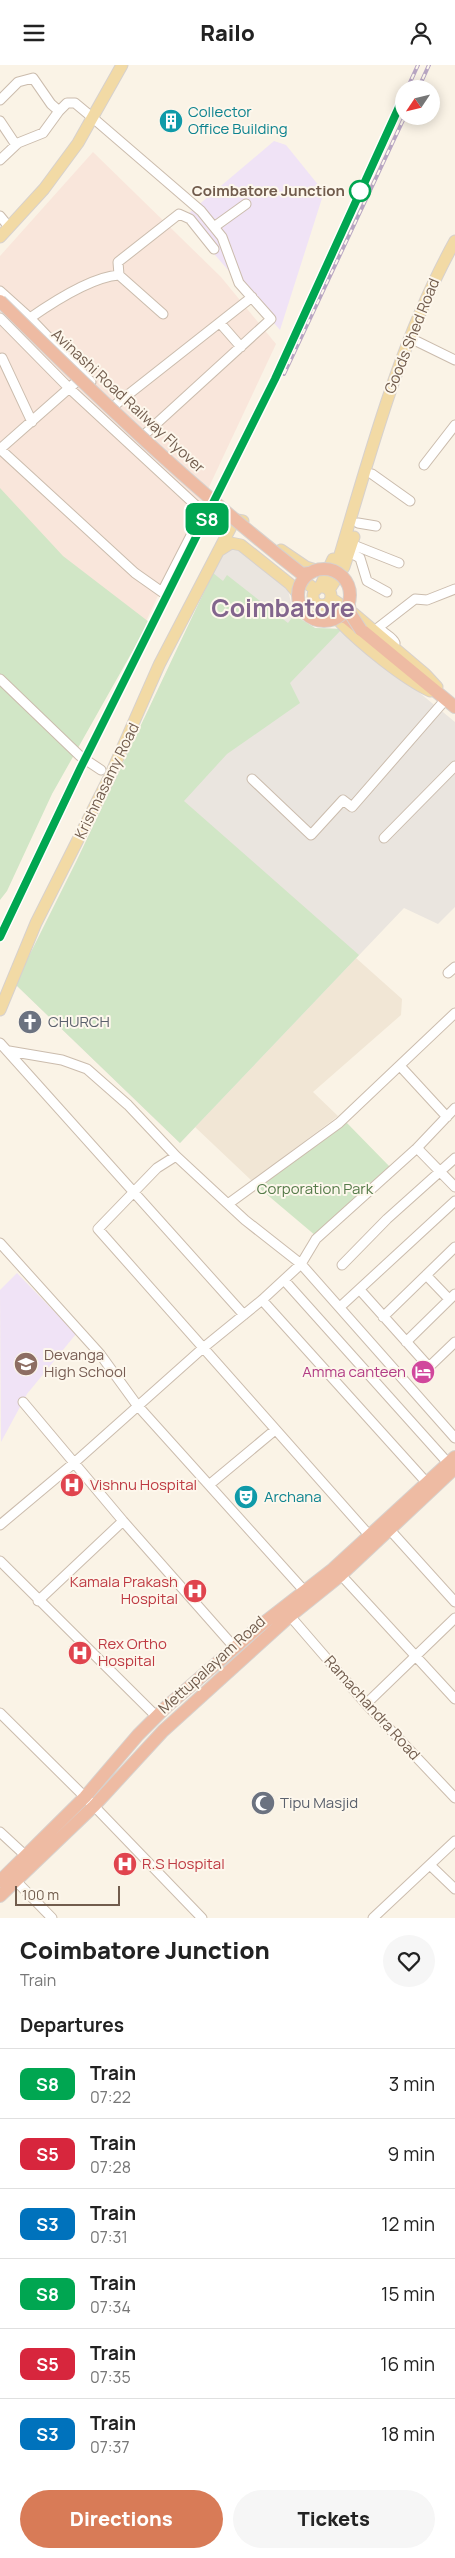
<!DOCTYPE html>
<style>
body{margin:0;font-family:Manrope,sans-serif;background:#f6f6f6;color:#222;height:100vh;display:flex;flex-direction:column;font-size:19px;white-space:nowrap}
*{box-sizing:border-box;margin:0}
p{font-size:16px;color:#767676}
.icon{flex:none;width:28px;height:28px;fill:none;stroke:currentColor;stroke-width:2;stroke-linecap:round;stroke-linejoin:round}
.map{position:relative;height:1853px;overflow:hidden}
.sheet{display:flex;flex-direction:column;background:#fff;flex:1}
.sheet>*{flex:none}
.badge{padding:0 10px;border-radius:8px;font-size:18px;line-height:32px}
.needle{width:32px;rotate:235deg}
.tools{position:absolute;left:395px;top:15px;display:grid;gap:10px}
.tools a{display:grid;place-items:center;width:45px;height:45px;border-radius:50%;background:#fff;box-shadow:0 2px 12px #0003;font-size:25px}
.scale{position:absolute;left:15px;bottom:12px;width:105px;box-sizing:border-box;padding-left:5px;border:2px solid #715c4d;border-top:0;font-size:14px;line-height:18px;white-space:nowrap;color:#715c4d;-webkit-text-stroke:4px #fdf7ec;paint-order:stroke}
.map>.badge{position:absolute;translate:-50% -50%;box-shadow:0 0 0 2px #fff}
h2{padding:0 20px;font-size:19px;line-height:45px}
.round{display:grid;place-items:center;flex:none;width:52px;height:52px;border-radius:26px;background:#f6f6f6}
.summary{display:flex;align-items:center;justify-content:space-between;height:85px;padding:0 20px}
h1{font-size:24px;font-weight:800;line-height:38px}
.button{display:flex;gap:10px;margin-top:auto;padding:10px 20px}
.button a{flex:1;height:58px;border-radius:30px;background:#d87b57;color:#fff;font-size:20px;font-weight:800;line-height:58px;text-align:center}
.button a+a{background:#f6f6f6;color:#222}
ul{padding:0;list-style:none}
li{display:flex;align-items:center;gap:15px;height:70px;padding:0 20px;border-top:1px solid #e0e0e0}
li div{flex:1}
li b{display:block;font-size:19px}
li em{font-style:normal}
li .badge{min-width:55px;font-weight:700;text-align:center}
header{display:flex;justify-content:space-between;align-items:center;height:65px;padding:0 20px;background:#fff;font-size:22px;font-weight:800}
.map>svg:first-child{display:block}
.residential{fill:#f1e6d5}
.commercial{fill:#f9e6db}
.industrial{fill:#eae5df}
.education{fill:#f0e3f6}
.green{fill:#d1e6c6}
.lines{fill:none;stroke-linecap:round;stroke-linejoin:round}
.minor-casing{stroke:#cbbcad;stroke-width:11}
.major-casing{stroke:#d7d1cd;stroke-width:13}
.highway-casing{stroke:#d7d1cd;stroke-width:14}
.minor{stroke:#fff;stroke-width:9}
.major{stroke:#f2daa5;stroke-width:11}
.highway{stroke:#eebba3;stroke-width:12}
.rail-casing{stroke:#b7a5c2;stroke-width:4}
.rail{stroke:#fdf7ec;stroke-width:2;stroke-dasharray:5.5;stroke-linecap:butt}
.highway-bridge-casing{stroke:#d7d1cd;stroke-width:14;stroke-linecap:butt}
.highway-bridge{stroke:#eebba3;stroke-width:12}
.line-casing{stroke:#fff;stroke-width:11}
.line{stroke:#00a651;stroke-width:8}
.stop-dot{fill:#fff;stroke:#00a651;stroke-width:2.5}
.labels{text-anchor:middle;stroke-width:4;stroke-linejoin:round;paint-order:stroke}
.culture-label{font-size:15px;fill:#0d838f;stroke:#fdf7ec;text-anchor:start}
.stop-label{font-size:15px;font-weight:bold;fill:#715c4d;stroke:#fdf7ec;text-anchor:end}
.street-label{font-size:15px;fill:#715c4d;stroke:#fdf7ec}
.worship-label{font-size:15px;fill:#5b616d;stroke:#fdf7ec;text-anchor:start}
.park-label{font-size:15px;fill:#557b49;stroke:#fdf7ec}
.education-label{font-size:15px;fill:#785e54;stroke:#fdf7ec;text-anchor:start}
.hotel-label{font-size:15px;fill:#b23c85;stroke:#fdf7ec;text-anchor:end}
.health-label{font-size:15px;fill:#be3a42;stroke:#fdf7ec;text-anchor:start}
.town-label{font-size:25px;font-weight:bold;fill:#82658d;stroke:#fdf7ec}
</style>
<header><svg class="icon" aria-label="menu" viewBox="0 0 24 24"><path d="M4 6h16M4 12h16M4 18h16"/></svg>Railo<svg class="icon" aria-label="person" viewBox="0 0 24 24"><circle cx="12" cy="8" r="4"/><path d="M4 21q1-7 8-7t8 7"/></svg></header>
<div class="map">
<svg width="455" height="1853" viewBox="0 0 455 1853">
<rect width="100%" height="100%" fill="#faf3e6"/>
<!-- residential -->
<path class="residential" d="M356 893 402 934 401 950 313 1027 338 1051 252 1116 195 1062Z"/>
<!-- commercial -->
<path class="commercial" d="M93 87 221 212 276 279 134 582 0 482V191Z"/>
<!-- industrial -->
<path class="industrial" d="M239 483 287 521 294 550 315 563 342 564 455 657V842L438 859 404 843 180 1078 15 919 77 795 225 484Z"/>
<!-- education -->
<path class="education" d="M274 76 286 80 324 127 280 265 183 153Z
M17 1208 76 1269 27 1329 1 1377 0 1225Z"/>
<!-- green -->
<path class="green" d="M0 423 63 491 149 557 52 729 7 826 0 835Z
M213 508 223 516 227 510 288 558 294 550 315 563 342 564 290 618 300 638 227 689 184 736 359 890 180 1078 15 919 77 795Z
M346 1057 390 1102 316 1171 258 1122Z"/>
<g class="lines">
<!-- minor casing -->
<g class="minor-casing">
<path id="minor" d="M0 35 18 17 33 13 51 39 59 46 67 38H75L93 53 201 146 222 172 239 218 271 254 145 369
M0 56 16 80
M0 95 18 78 43 68 59 46
M0 151 9 162
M214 162 246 139
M119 210 118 197 179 149 190 154 214 184
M0 226 30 253 91 317
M0 253 70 324 203 447 162 527 135 508 0 384
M30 253C53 237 91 212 119 210L163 249
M220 258 241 282
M410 273 455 295
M0 294 2 293 32 357
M115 340 252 232
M0 384 84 310
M424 400 455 360
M372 409 410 436
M358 458 376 461
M351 479 399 498
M349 487 360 493 367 516 387 527
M392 581 395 578C392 571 383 569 379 562L415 534 427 535 455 524
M0 614 80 691 101 705
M252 714 311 770 343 735 352 742 446 634
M384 773 455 701
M448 908 455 902
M0 978 244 1250
M9 986 62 995 87 1004 128 1040 176 1091 245 1155 301 1199 455 1373
M401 1002 447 1052
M417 1083 455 1122
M176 1091 157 1103 98 1164 369 1470
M228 1139 339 1058 455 948
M0 1178 100 1289 137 1340 308 1530
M342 1200 387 1154 455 1093
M426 1210 449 1234
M284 1215 448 1398
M360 1225 429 1302 455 1277
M262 1235 427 1418
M340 1242 455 1136
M383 1252 455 1182
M406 1277 455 1229
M23 1337 123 1456 235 1583
M209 1420 275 1365
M0 1460 74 1398 203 1283 262 1235 301 1199 316 1174 417 1083 455 1043
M390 1465 455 1537
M0 1496 157 1652
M341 1510 455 1634
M38 1536 123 1456
M290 1551 366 1639 455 1733
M366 1639 455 1553
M0 1648 94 1741 202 1853
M0 1767 26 1791
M430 1800 455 1824
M17 1817 52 1853
M373 1853 455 1776"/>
</g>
<!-- major casing -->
<g class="major-casing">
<path id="major" d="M0 172 44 124 78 78 122 0
M220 485 231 478 241 480 290 519 298 529
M281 485 306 502 316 505
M335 506C369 394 398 279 455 176
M304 516 316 525
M320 522 333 494
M313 531a9 9 0 1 1 18 0a9 9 0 1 1-18 0Z
M329 525 344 502 354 472
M331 533 353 548 425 609 437 622
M325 540C332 545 334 551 340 557 361 579 403 613 430 626
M0 945 36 858 110 711 159 600 233 458 237 455 243 456"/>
</g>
<!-- highway casing -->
<g class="highway-casing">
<path id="highway" d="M341 551 347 553 455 642
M0 1816 85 1732 138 1670 166 1642 261 1560 333 1504 455 1392
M0 1831 94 1741 163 1666 290 1551 341 1510 455 1403"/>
</g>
<!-- minor -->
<use href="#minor" class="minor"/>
<!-- major -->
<use href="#major" class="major"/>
<!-- highway -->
<use href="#highway" class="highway"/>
<!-- rail casing -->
<g class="rail-casing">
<path id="rail" d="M407 24 418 0
M418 24 429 0
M284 309 405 51
M0 872 80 704 275 314 404 30"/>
</g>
<!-- rail -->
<use href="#rail" class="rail"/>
<!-- highway-bridge casing -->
<g class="highway-bridge-casing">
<path id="highway-bridge" d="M0 236C98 333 193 424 302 509L309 508
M298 530a26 26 0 1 1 52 0a26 26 0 1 1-52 0Z
M349 540 350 548 361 565"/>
</g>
<!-- highway-bridge -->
<use href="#highway-bridge" class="highway-bridge"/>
</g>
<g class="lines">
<!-- line casing -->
<g class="line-casing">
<path id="line" d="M0 872 80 704 275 314 404 31"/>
</g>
<!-- line -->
<use href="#line" class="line"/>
</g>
<!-- icons -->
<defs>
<g id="building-disc" transform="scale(1.25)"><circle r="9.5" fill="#0f9aa8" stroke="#fdf7ec"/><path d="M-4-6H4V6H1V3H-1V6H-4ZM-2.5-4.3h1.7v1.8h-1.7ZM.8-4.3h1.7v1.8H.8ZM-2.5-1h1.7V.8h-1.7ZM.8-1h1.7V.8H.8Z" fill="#fff"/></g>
<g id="church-disc" transform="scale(1.25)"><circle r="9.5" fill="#6b7280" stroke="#fdf7ec"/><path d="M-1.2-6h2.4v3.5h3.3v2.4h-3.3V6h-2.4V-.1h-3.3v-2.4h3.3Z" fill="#fff"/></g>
<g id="school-disc" transform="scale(1.25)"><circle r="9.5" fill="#8d6e63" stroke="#fdf7ec"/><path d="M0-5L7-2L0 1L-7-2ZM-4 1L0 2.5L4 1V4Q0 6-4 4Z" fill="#fff"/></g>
<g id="hotel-disc" transform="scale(1.25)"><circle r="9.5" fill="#d1479c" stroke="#fdf7ec"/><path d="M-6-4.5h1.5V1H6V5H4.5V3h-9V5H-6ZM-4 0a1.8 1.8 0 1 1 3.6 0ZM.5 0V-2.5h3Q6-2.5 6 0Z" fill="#fff"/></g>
<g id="hospital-disc" transform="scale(1.25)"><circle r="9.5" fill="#e0444e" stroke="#fdf7ec"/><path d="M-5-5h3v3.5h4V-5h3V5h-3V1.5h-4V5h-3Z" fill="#fff"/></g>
<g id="theatre-disc" transform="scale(1.25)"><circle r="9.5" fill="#0f9aa8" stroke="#fdf7ec"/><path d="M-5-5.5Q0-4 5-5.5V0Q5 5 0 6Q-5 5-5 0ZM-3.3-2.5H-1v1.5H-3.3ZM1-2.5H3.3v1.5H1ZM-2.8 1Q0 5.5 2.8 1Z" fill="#fff"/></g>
<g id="mosque-disc" transform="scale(1.25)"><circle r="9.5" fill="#6b7280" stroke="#fdf7ec"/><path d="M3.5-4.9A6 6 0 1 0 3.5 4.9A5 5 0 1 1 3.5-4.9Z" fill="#fff"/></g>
</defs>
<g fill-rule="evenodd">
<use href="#building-disc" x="171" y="56"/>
<use href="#church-disc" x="30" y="957"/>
<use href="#school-disc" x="26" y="1299"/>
<use href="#hotel-disc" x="423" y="1307"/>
<use href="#hospital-disc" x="72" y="1420"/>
<use href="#theatre-disc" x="246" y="1432"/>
<use href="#hospital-disc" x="195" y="1526"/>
<use href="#hospital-disc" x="80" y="1588"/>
<use href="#mosque-disc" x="263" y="1738"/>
<use href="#hospital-disc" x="125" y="1799"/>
</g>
<!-- markers -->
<circle class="stop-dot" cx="360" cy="126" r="10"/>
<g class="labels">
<!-- culture labels -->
<g class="culture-label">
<text x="188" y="52">Collector<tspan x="188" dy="17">Office Building</tspan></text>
<text x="264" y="1437">Archana</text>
</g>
<!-- stop labels -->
<g class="stop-label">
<text x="345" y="131">Coimbatore Junction</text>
</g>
<!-- street labels -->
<g class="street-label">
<text transform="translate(412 271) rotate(-68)" y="5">Goods Shed Road</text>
<text transform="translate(128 336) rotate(43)" y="5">Avinashi Road Railway Flyover</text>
<text transform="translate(107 716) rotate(-64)" y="5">Krishnasamy Road</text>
<text transform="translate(212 1600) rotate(-42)" y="5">Mettupalayam Road</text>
<text transform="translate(372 1643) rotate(48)" y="5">Ramachandra Road</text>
</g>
<!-- worship labels -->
<g class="worship-label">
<text x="48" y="962">CHURCH</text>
<text x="280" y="1743">Tipu Masjid</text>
</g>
<!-- park labels -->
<g class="park-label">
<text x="315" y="1129">Corporation Park</text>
</g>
<!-- education labels -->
<g class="education-label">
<text x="44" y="1295">Devanga<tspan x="44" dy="17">High School</tspan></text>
</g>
<!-- hotel labels -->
<g class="hotel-label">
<text x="406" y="1312">Amma canteen</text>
</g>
<!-- health labels -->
<g class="health-label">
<text x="90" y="1425">Vishnu Hospital</text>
<text x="178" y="1522" text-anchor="end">Kamala Prakash<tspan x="178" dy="17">Hospital</tspan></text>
<text x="98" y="1584">Rex Ortho<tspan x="98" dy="17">Hospital</tspan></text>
<text x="142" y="1804">R.S Hospital</text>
</g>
<!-- town labels -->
<g class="town-label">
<text x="283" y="552">Coimbatore</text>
</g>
</g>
</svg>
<div class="tools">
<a><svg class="needle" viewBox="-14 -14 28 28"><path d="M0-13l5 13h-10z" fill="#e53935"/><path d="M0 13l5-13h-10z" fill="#767676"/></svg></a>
</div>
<div class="scale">100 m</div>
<b class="badge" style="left:207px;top:454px;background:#00a651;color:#fff">S8</b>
</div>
<section class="sheet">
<div class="summary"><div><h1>Coimbatore Junction</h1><p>Train</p></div><a class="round"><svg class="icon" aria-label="heart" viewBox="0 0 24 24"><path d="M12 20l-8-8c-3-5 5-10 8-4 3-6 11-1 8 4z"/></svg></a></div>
<h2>Departures</h2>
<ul>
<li><span class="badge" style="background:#00a651;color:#fff">S8</span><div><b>Train</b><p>07:22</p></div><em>3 min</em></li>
<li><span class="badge" style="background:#d7263d;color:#fff">S5</span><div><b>Train</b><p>07:28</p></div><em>9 min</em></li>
<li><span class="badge" style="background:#0072bc;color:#fff">S3</span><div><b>Train</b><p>07:31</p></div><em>12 min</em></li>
<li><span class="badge" style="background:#00a651;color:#fff">S8</span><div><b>Train</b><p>07:34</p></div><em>15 min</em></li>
<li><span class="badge" style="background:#d7263d;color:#fff">S5</span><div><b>Train</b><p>07:35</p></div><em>16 min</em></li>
<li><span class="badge" style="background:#0072bc;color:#fff">S3</span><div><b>Train</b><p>07:37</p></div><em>18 min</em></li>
</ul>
<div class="button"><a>Directions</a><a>Tickets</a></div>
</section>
